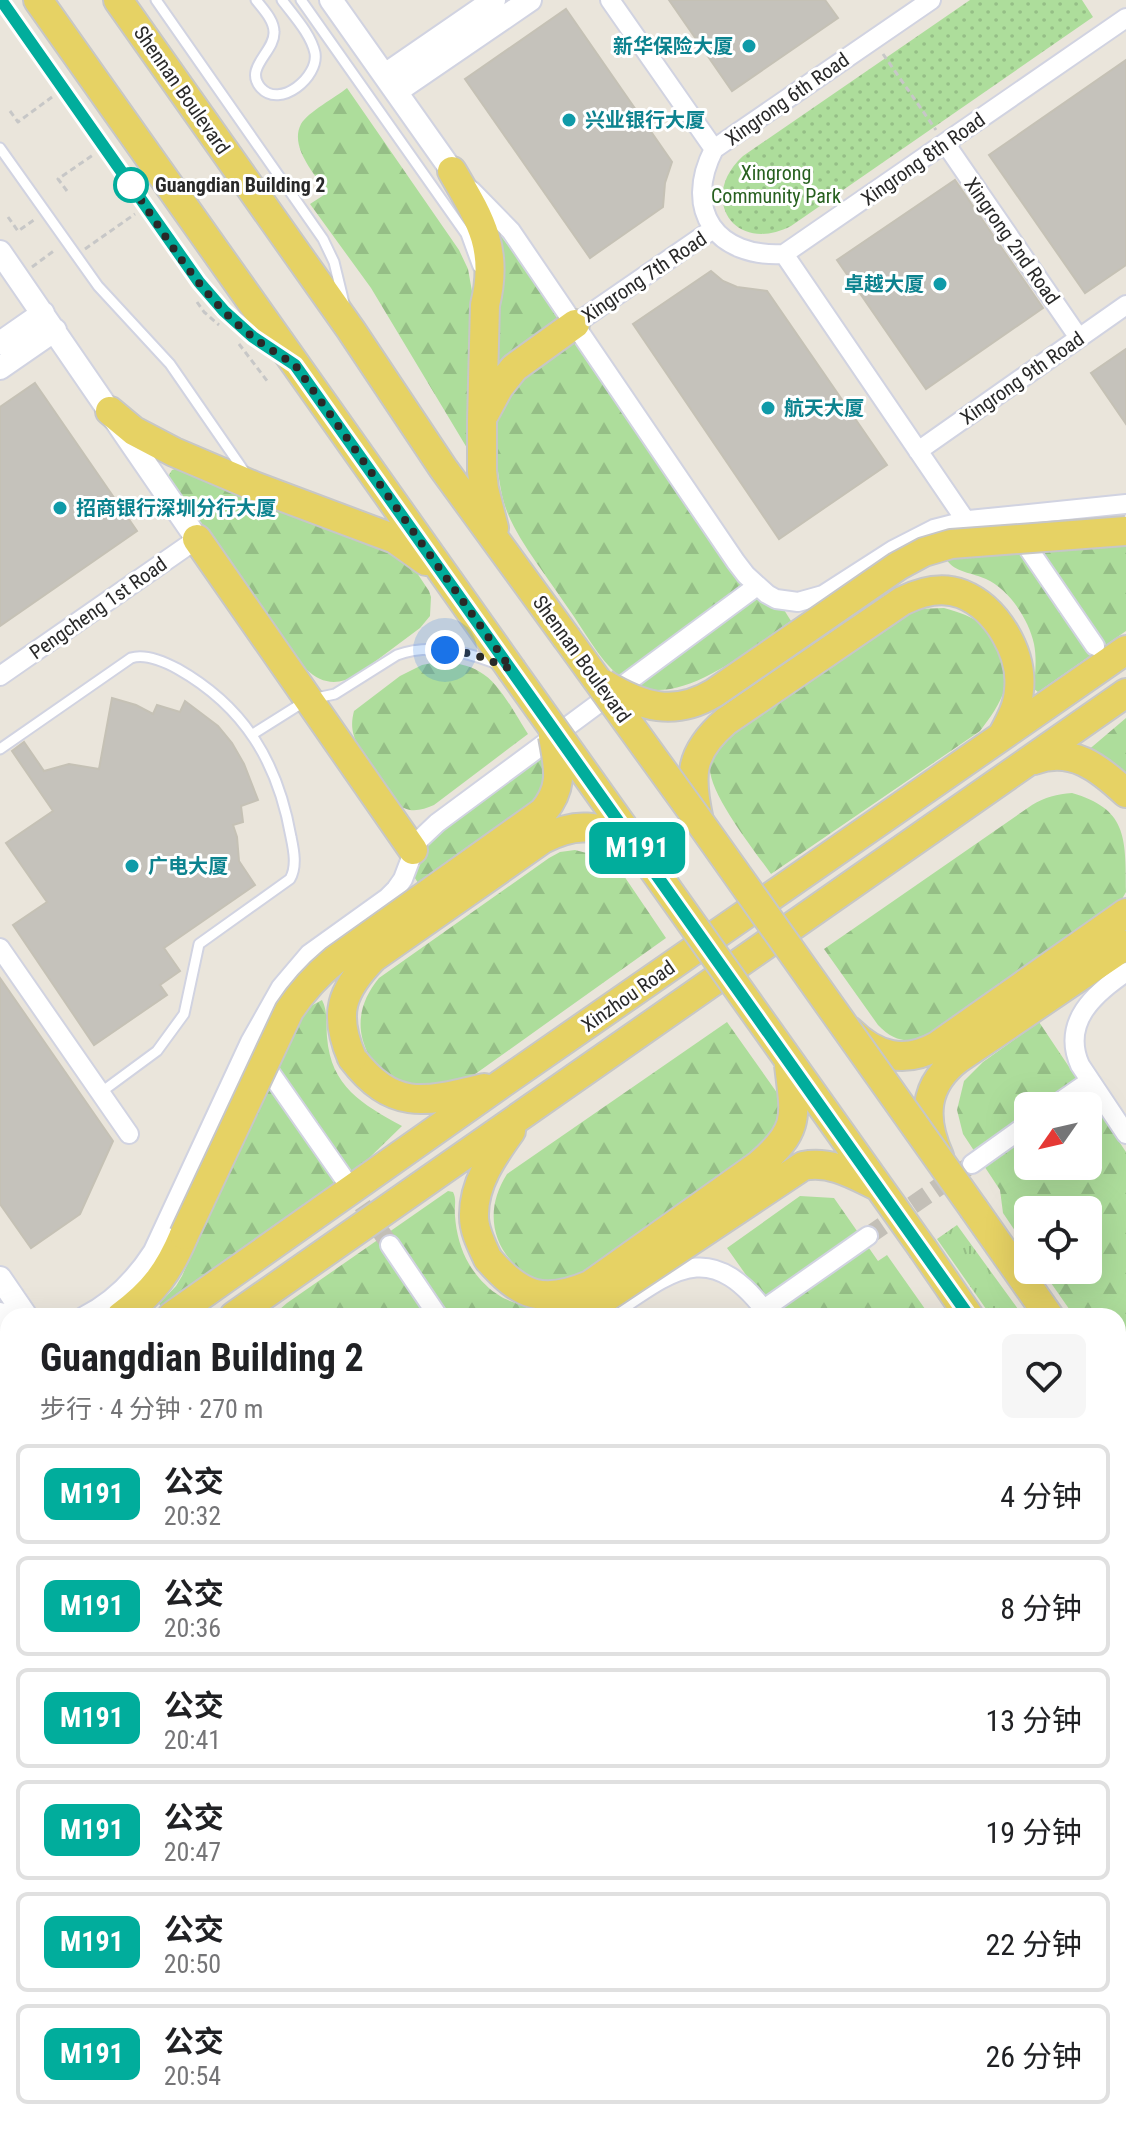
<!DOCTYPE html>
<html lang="zh">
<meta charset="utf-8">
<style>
body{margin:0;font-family:"Roboto Condensed","Noto Sans SC",sans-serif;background:#f6f6f6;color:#202124;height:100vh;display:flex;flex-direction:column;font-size:30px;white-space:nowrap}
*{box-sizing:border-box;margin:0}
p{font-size:26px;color:#757577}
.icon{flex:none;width:44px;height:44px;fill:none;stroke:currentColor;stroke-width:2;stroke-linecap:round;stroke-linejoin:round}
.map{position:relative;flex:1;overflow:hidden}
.panel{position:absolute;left:0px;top:1308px;width:1126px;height:826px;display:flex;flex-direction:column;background:#fff;border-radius:24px 24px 0 0;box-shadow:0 8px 32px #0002}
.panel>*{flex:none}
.badge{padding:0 16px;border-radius:12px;font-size:28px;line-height:52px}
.needle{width:52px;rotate:236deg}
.fabs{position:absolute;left:1014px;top:1092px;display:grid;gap:16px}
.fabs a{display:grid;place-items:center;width:88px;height:88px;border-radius:12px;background:#fff;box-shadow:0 8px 32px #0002;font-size:40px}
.you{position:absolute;width:40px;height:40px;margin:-20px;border:6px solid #fff;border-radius:50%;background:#1a73e8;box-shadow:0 0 0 12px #1a73e833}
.map>.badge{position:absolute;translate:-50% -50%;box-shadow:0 0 0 4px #fff}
.round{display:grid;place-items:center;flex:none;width:84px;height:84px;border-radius:12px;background:#f6f6f6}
.headline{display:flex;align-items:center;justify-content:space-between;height:136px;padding:0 40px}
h1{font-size:38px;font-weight:700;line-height:60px}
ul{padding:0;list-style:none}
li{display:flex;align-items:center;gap:24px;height:100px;margin:0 16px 12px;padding:0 24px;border:4px solid #e0e0e0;border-radius:12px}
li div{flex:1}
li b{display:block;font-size:30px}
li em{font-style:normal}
li .badge{min-width:88px;font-weight:700;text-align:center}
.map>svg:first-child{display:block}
.education{fill:#ebe3cc}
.grass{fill:url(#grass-tufts)}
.forest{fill:url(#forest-firs);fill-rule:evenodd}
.park{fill:url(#park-dots)}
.water{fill:url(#water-waves)}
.building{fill:#c5c2bb;stroke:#c5c1b5;stroke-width:2}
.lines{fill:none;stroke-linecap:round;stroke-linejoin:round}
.minor-tunnel{stroke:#c3bfb7;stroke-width:18;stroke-dasharray:18 9;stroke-linecap:butt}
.service-casing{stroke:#d1d3e1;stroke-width:13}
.minor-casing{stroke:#d1d3e1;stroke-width:22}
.tertiary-casing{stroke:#d1d3e1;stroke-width:26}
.primary-casing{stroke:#c7c7c7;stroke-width:32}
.path{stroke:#c7c7c7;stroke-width:3;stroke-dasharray:6 4;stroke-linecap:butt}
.service{stroke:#fff;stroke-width:9}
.minor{stroke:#fff;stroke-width:18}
.tertiary{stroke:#fff;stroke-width:22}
.primary{stroke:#e6d264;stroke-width:28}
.primary-bridge-casing{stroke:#c7c7c7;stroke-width:32;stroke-linecap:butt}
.primary-bridge{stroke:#e6d264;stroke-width:28}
.line-casing{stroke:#fff;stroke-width:18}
.line{stroke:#01ad9c;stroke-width:12}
.walk{stroke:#292929;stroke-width:8;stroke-dasharray:0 14.4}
.culture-dot{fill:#0f9aa8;stroke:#fff;stroke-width:3}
.stop-dot{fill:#fff;stroke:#01ad9c;stroke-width:4}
.labels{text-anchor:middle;stroke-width:6;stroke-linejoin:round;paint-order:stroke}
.culture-label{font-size:20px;font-weight:bold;fill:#0d838f;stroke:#fff;text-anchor:start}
.street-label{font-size:20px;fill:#292929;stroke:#fff}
.park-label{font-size:20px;fill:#27601f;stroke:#fff}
.stop-label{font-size:20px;font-weight:bold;fill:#292929;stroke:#fff;text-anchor:start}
</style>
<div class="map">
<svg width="1126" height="2133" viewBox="0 0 1126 2133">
<defs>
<pattern id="grass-tufts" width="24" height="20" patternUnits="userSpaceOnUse" patternTransform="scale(2)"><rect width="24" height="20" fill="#addd9b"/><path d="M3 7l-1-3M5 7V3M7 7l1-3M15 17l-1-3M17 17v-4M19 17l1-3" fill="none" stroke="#95be86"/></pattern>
<pattern id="forest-firs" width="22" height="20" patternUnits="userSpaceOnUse" patternTransform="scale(2)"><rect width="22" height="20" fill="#addd9b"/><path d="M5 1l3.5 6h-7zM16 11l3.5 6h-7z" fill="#95be86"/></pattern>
<pattern id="park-dots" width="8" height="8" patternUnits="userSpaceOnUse" patternTransform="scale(2)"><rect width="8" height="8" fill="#addd9b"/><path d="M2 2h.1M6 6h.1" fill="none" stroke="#95be86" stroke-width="1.8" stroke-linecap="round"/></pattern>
<pattern id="water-waves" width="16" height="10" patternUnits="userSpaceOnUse" patternTransform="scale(2)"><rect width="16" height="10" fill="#75bfe5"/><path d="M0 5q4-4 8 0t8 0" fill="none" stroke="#609bba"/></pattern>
</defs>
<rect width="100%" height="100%" fill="#eae5db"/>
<!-- education -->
<path class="education" d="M121 2126H235L232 2133H127Z"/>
<!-- grass -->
<path class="grass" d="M957 1225 1023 1316H991L937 1239Z
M1118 1449 1126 1461V1510L1118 1498Z"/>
<!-- forest -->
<path class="forest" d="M347 88 459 250 468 269 473 297 471 452 467 448 371 288 310 204 327 193C315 174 289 147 301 124 308 112 336 97 347 88Z
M494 227 518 258 562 322 495 385Z
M574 338 738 572 781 605 791 621C754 646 693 698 646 689 638 688 624 681 619 676 598 658 584 630 568 608 548 577 511 533 503 499 498 478 491 428 499 408 510 384 553 354 574 338Z
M178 468 356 535 409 561 429 591 431 597 430 616 420 628 357 675C339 685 322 685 306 669L175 495 167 478 172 470Z
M1126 534V631L1038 692 1034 689C1035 675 1037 659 1034 644 1029 620 1009 589 986 579 973 573 954 572 947 560L949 555Z
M944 608C978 617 988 625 1001 658 1005 668 1008 678 1005 688 1000 704 990 718 980 731L771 874C755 851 706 791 710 764 711 755 720 744 724 736L894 619 917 609Z
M442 661C456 663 469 665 480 672 500 683 516 716 528 734L434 805C424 809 414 813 404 808 392 803 357 749 354 736 351 727 352 719 354 711L400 676 422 665Z
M1126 718V773L1086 752Z
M540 757C550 774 543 790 533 804L420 886 413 875 419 846Z
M1072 793C1126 809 1126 835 1126 892L1122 899 1107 913 927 1038C906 1043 893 1041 878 1025L824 949 1032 805C1045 797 1057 794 1072 793Z
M575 850 598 856 620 870 666 938 464 1082 419 1092C407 1086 390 1080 380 1071 375 1067 371 1060 369 1055 354 1028 360 1001 379 978L549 858 560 852Z
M322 1000C328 1011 326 1025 327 1037 331 1087 362 1104 402 1126L362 1165 163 1308 159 1304 176 1286 182 1276 251 1122 287 1035 309 1007Z
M727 1022 780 1097 783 1108 777 1137 581 1279C571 1280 559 1283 549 1282 537 1281 524 1274 516 1266 489 1240 487 1205 507 1174Z
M1039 1022 1126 1152V1391L1118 1379V1316H1074L1042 1270H1088V1210H1028V1250L1003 1213 1000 1190 963 1134 957 1110 964 1081 983 1062ZM1028 1106H1088V1166H1028Z
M448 1191 453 1192C457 1200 454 1207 455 1216 456 1232 461 1251 469 1264 476 1276 488 1289 500 1296 512 1304 529 1304 538 1316H272L287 1303Z
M800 1196 834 1198 878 1261 887 1255 930 1316H775L727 1248Z
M1118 1605 1126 1627V1735L1118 1740Z"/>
<!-- park -->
<path class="park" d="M970 0H1082L1093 17 791 226C735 255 697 198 743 156Z
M8 1528V1616L0 1622V1533Z
M8 1994V2126H121L127 2133H0V1999Z"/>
<!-- water -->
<path class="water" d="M936 2126H1006L1010 2133H941Z"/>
<!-- building -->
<path class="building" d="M669 0H825L838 18 732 91Z
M566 9 672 162 665 183 663 207 590 258 465 79Z
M1126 60V265L1085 293 989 155Z
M955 180 1043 308 926 389 837 260Z
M711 271 723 281 737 287 767 291 887 465 779 539 633 324Z
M1126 349V424L1091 373Z
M35 383 137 531 0 626V407Z
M112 698 136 705 153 714 157 705 180 712 185 701 218 726 232 743 244 764 258 800 241 806 243 822 233 825 237 837 239 861 255 885 164 948 180 971 160 985 167 995 94 1045 13 925 47 902 6 843 53 811 12 751 24 742 44 771 69 764 99 769Z
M0 978 113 1141 80 1214 31 1248 0 1204Z"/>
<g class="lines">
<!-- minor-tunnel -->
<path class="minor-tunnel" d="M347 1183 390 1245
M868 1236 972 1164"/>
<!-- service casing -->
<g class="service-casing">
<path id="service" d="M1 0 199 282C221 308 243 331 272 350
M156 0 323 239 334 262 344 303
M256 0C263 9 274 20 274 32 275 52 243 68 261 88 280 109 319 77 315 53 311 34 293 15 282 0
M301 0 466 234 478 267
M0 148 98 286 170 364 246 474
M253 734 307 700 335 694 397 655C430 643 465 651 497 664
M0 749 131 658C146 653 165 662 178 669 245 707 278 763 291 837 294 851 297 867 290 879L199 944 184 1014 157 1051 100 1093
M1118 1771 1126 1765
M1118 1810 1126 1822
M1059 2126 1064 2133
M1125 2133H1126"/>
</g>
<!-- minor casing -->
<g class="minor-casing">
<path id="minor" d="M610 0 714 149
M931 0 714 149C682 211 717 258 784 254L1126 18
M945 143 1079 338
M471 190 511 231 736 562 746 575 767 594 776 599 798 602 823 595 893 550 934 529 969 520 1126 504
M784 254 966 521
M575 324 713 229
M918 451 1126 305
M1017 532 1095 646
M0 676 197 539
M0 948 129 1134
M1126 972C1095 993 1061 1022 1080 1065L1126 1134
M260 1058 343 1177
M1054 1106 1090 1081
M972 1164 1028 1124
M390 1245 438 1316
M764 1309 868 1236
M84 1316C114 1301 135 1279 153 1251L250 1042 281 987 309 954 387 898 396 889 403 879 417 842 437 823 757 586
M605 1316C672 1271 709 1234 769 1316
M0 1522 8 1519
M1118 1647 1126 1652"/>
</g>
<!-- tertiary casing -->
<g class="tertiary-casing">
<path id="tertiary" d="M331 0 452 171
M385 75 494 0
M397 91 530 0
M0 252 197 539
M0 343 43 313
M0 368 55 330
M0 1278 26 1316
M0 1314 8 1325
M0 1636 8 1631
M864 2126 868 2133
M248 2133 251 2126"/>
</g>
<!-- primary casing -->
<g class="primary-casing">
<path id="primary" d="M38 0 511 669
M118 0 351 330 443 468 566 637
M452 171C480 219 499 248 485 305L482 421V471L484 489 494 528
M110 411 134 431 174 452 254 486 395 539 426 561
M485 413 499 387 514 368 575 324
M197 539 413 850
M1034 760C1072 746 1099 768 1126 793
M699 821C689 775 689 753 726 721L902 601C920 592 942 586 962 594 997 608 1023 653 1019 690 1018 707 1010 721 1002 736
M850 1031C876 1057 905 1064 937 1046L1126 913
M352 1058C393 1112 426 1102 484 1088
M939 1156C922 1118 924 1085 958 1059L1126 945
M974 1209 1049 1316
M923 1249 969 1316
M488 1259C482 1246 474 1231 474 1217 473 1184 493 1156 511 1131
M121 1316C153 1293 169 1271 184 1235
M172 1316 501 1084 1126 650
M234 1316 1126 693
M0 1412 8 1402
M1118 1414 1126 1425
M0 1438 8 1432
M0 1479 8 1474
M1118 1530 1126 1541"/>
</g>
<!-- path -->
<path class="path" d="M883 54 936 130
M10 111 18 122 52 97
M67 191 58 179 93 155
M8 217 18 231 34 220
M85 249 135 214
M32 267 55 250
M197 302 204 312 219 325
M239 344 268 382"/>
<!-- service -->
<use href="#service" class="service"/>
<!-- minor -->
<use href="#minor" class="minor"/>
<!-- tertiary -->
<use href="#tertiary" class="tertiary"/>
<!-- primary -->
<use href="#primary" class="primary"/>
<!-- primary-bridge casing -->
<g class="primary-bridge-casing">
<path id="primary-bridge" d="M566 637 699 821 974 1209
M511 669 923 1249
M604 684C642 707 674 717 714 693L898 566 924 552 951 544 1126 531
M352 1058C333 1014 341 991 373 958L543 839C580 820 596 827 632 841
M184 1235 289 1011C302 991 317 975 335 960L543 812C565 786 558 766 553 736
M488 1259C520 1296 543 1305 590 1285L759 1165C801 1129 795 1116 789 1065
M578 1316 803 1166C830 1161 851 1173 875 1185"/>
</g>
<!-- primary-bridge -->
<use href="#primary-bridge" class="primary-bridge"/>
</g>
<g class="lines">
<!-- line casing -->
<g class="line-casing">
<path id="line" d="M1 0 199 282 224 311 253 337 295 365 969 1316"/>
</g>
<!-- line -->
<use href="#line" class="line"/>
<!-- walk -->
<path class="walk" d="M131 185 128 181C165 234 200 297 253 337 266 347 281 356 295 365L511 669 473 654 445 650"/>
</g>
<!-- markers -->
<g class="culture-dot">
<circle cx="749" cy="46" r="8"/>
<circle cx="569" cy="120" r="8"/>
<circle cx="940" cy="284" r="8"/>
<circle cx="768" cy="408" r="8"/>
<circle cx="60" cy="508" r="8"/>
<circle cx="132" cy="866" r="8"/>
</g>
<circle class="stop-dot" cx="131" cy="185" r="16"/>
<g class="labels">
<!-- culture labels -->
<g class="culture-label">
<text x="733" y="53" text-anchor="end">新华保险大厦</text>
<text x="585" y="127">兴业银行大厦</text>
<text x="924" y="291" text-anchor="end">卓越大厦</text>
<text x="784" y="415">航天大厦</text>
<text x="76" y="515">招商银行深圳分行大厦</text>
<text x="148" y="873">广电大厦</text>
</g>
<!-- street labels -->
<g class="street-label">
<text transform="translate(182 90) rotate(55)" y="7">Shennan Boulevard</text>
<text transform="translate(787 99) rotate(-35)" y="7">Xingrong 6th Road</text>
<text transform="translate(923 159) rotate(-35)" y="7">Xingrong 8th Road</text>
<text transform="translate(1012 241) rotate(55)" y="7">Xingrong 2nd Road</text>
<text transform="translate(644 277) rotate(-34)" y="7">Xingrong 7th Road</text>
<text transform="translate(1022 378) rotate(-35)" y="7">Xingrong 9th Road</text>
<text transform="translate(98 608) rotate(-35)" y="7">Pengcheng 1st Road</text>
<text transform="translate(582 659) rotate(54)" y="7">Shennan Boulevard</text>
<text transform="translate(628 996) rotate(-35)" y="7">Xinzhou Road</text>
</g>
<!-- park labels -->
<g class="park-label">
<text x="776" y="180">Xingrong<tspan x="776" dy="23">Community Park</tspan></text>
</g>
<!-- stop labels -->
<g class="stop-label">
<text x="155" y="192">Guangdian Building 2</text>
</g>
</g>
</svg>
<div class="fabs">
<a><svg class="needle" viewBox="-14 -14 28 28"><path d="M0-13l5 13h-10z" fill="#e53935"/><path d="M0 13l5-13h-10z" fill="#757577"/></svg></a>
<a><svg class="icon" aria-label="locate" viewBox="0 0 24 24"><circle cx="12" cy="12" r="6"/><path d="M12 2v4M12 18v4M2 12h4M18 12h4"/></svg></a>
</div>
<div class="you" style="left:445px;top:650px"></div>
<b class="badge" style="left:637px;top:848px;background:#01ad9c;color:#fff">M191</b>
<section class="panel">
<div class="headline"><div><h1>Guangdian Building 2</h1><p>步行 · 4 分钟 · 270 m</p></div><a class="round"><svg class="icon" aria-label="heart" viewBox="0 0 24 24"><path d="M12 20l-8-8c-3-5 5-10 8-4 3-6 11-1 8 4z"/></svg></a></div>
<ul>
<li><span class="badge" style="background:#01ad9c;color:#fff">M191</span><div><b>公交</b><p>20:32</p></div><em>4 分钟</em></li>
<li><span class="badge" style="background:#01ad9c;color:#fff">M191</span><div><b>公交</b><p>20:36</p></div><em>8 分钟</em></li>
<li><span class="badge" style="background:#01ad9c;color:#fff">M191</span><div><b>公交</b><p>20:41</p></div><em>13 分钟</em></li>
<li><span class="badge" style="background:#01ad9c;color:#fff">M191</span><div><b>公交</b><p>20:47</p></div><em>19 分钟</em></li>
<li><span class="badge" style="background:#01ad9c;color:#fff">M191</span><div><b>公交</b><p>20:50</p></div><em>22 分钟</em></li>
<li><span class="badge" style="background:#01ad9c;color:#fff">M191</span><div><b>公交</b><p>20:54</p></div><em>26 分钟</em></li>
</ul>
</section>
</div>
